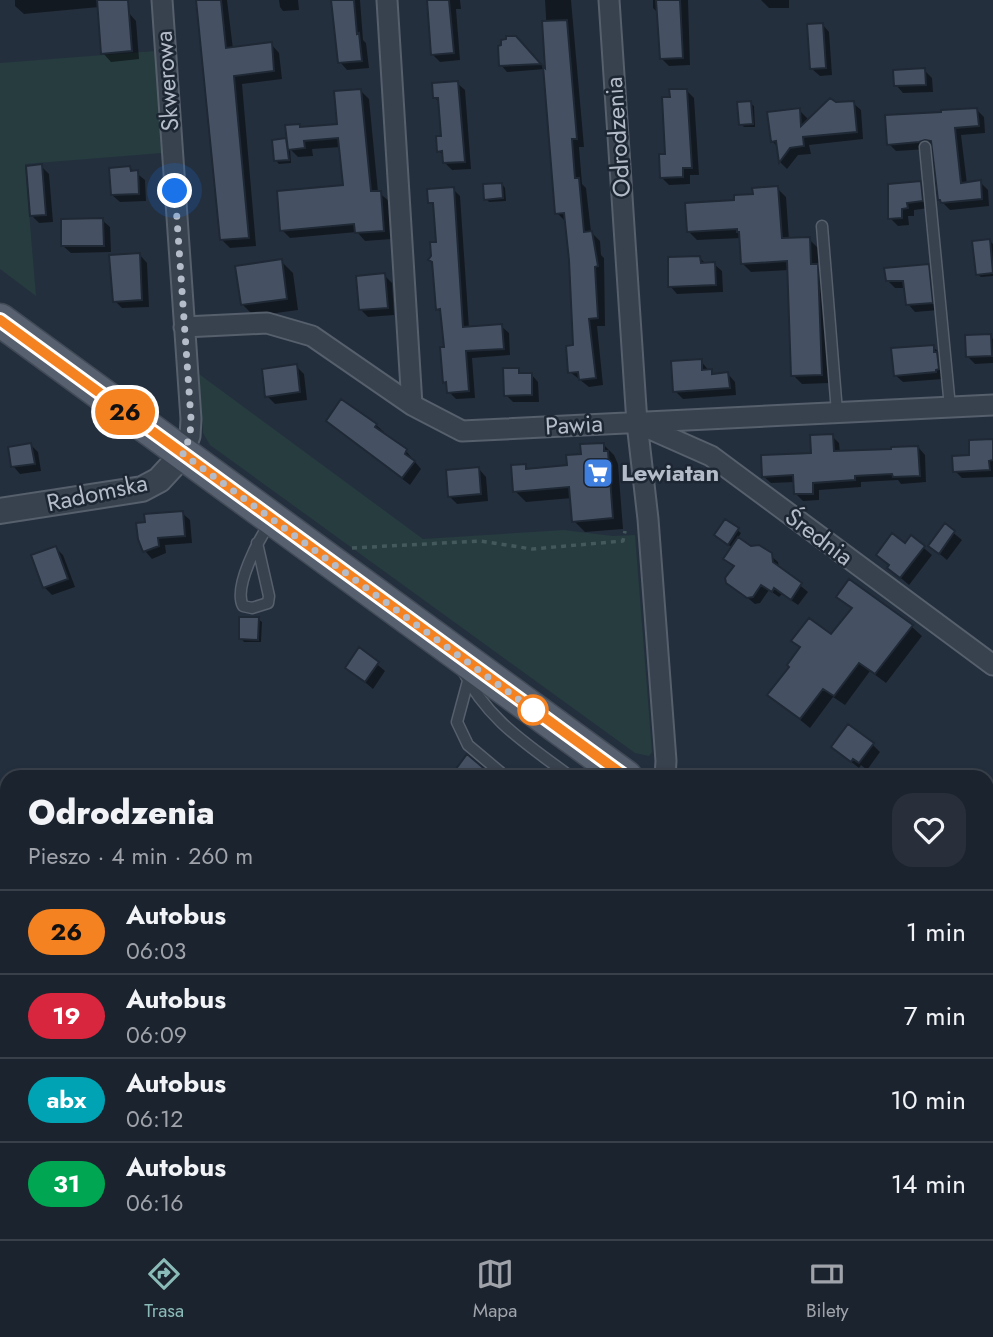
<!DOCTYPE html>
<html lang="pl">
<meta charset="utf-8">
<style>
body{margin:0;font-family:Jost,sans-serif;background:#282f3a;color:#f1f3f6;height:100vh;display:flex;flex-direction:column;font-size:26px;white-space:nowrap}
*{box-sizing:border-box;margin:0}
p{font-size:23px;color:#a0a4aa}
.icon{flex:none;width:38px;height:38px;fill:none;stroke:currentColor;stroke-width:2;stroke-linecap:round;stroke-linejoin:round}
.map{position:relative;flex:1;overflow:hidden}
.details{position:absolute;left:0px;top:770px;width:994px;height:469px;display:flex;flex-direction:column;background:#1b232e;border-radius:21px 21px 0 0;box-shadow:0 4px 10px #0003,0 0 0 2px #39404a}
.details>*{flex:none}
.badge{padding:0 14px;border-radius:23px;font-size:24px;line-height:46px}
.you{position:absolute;width:35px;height:35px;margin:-18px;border:5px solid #fff;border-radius:50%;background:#1a73e8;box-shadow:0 0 0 10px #1a73e833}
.map>.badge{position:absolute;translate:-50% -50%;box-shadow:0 0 0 4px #fff}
.round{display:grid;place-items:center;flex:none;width:74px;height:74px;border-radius:21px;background:#282f3a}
.overview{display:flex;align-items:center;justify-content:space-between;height:119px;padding:0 28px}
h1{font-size:33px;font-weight:800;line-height:52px}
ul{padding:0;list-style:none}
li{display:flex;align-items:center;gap:21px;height:84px;padding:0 28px;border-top:2px solid #39404a}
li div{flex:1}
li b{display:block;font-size:26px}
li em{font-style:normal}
li .badge{min-width:77px;font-weight:700;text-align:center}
.dock{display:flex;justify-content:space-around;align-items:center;height:98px;border-top:2px solid #39404a;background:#1b232e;font-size:19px;color:#a0a4aa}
.dock a{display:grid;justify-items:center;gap:4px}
.dock .on{color:#8bbbb9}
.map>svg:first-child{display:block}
.green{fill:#263c3f}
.shadow{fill:#0007}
.building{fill:#455162;stroke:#1f2835;stroke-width:2}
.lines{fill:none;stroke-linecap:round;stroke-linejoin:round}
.service-casing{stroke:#565f6c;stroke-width:13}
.minor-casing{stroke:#565f6c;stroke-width:23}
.tertiary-casing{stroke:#565f6c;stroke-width:28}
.primary-casing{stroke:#414a57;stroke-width:35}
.path{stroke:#44595c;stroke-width:3.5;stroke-dasharray:5 5;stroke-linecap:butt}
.service{stroke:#38414e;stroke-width:10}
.minor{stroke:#38414e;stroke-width:19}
.tertiary{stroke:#38414e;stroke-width:24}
.primary{stroke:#56606e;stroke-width:32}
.line-casing{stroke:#fff;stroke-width:16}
.line{stroke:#f58220;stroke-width:10}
.walk{stroke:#b4bcc9;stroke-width:7;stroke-dasharray:0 12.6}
.stop-dot{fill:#fff;stroke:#f58220;stroke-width:3.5}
.labels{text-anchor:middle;stroke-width:5;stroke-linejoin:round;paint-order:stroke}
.street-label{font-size:24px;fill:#b4bcc9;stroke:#1d2633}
.poi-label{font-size:24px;font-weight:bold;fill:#b4bcc9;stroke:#1d2633;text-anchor:start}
</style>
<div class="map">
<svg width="993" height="1239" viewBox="0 0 993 1239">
<rect width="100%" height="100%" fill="#242f3e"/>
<!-- green -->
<path class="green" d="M155 51 162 153 25 164 36 296 0 269V63Z
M199 374 423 539 564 530 613 536 635 535 652 752 649 756 635 753 210 445 203 433Z"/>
<!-- shadow -->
<path class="shadow" d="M15 0H125L128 12 136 21 139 59 111 62 103 53 99 7 24 14 15 6Z
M198 0H227L233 49 271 44 279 53 282 79 242 84 256 246 230 248 222 240Z
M279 0H298L299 10 283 11 280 7Z
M332 0H360L363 40 366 43 369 68 347 70 340 62Z
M429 0H460L461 9H456L460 60 440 62 432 54Z
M545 0H571L584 147H579L582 184 586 188 591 232 600 241 601 255 604 258 605 326H597L603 385 589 387 570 372 575 347 570 260 565 221 557 213Z
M653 0H688L690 65 669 66 662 59 659 14 653 8Z
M761 0H789V8H769Z
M822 24 829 32 832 75 820 76 812 69Z
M522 44 545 69 507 72 501 65Z
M924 70 932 78 933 92 903 93 896 85Z
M457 83 465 90 471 169 452 170 444 162V156L439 151 443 138 440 103 435 98Z
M360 90 369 99 378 192 389 201 392 239 365 241 357 232 290 238 282 230 344 187 341 147 312 149 313 156 298 157 290 149 291 163 279 164 275 160 286 140 289 143 299 126 302 129 339 125Z
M686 90 694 98 699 175H690V184L669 185 662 178 667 156 671 98Z
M750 103 754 106 755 127H744L741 124Z
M853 103 861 110 863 139 809 145 811 154 798 155 787 169 780 162 778 147 772 141 799 110 807 118V122L835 104Z
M976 109 984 117 985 133 961 135 967 184 980 182 988 190 989 206 950 210 939 199 933 147 928 149 896 151 889 144Z
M41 166 49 174 53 222 39 223 31 215Z
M130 168 145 180 146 201 120 202 112 195Z
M920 183 928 191 929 208 914 210V216H908L909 225 898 226 890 218Z
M502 184 505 188 506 201 489 202 486 199Z
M777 188 786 197 789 240 809 239 818 248 819 268 826 275 830 383 802 384 793 375 789 270 751 272 742 263 741 238 697 240 688 231 736 201Z
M453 189 460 196 469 328 501 326 509 333 510 355 472 358 475 398 456 399 449 392 448 386 445 382 446 348 443 314 437 309 438 243 435 208 430 202Z
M102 220 110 227 111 252 71 253 63 246Z
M990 241 993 244V276L981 277 977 274Z
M140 255 147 263 149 307 122 308 115 301Z
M700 258 706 264H714L722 271 723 292 677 294 670 286Z
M281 261 293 273 298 310 254 316 242 304Z
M928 266 936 273 939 310 915 312 908 304 906 288H895L887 280Z
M384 275 392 283 394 315 368 317 360 309Z
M990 336 993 339V363L975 364 967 356Z
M933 347 941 354 943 379 903 382 895 375Z
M701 361 709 371 715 375 728 374 735 382 736 395 683 399 675 391Z
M296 366 304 374 307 400 275 404 267 396Z
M518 370 523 374H531L538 382 539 402H513L506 395Z
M328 421 376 425 384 432 382 434 406 451 421 469 410 485Z
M832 436 839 443 840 453 918 447 925 455 926 482 901 484 898 480 861 482V487L819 490V500L803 501 796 494 795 482 771 483 763 476 813 455Z
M993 439V477L962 478 955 471 971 456V442Z
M603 444 614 455 618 464 623 529 585 532 574 521 572 498 526 502 515 491 525 466 530 470 569 467 582 456Z
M31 445 38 452 41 471 20 474 13 466Z
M479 469 486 477 488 501 457 504 449 496Z
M182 513 190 520 192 543 165 545 166 553 152 559 145 551Z
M726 521 741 533 737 539 751 548 770 555 778 562 779 568 808 592 798 605 782 594 779 597 769 590 760 603 755 604 728 582 735 567 725 558 733 548 719 538Z
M945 526 962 540 947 560 930 546Z
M911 537 932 555 909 585 889 568Z
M56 548 63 555 75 587 52 595 44 587Z
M849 582 912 627 922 636 886 683 870 671 845 705 833 697 810 728 770 695 791 667 801 648 793 641 832 637 853 610 838 596Z
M258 619 262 622 261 642H244L241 638Z
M360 650 385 671 373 689 347 667Z
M873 745 880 752 867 770 861 765 859 768 841 754Z
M993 825V859L987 854V833Z
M987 915 993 921V964L987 959Z
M987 1111 993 1126V1136L987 1138Z
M310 1232H322L329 1239H292Z
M457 1232H485L487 1239H459Z
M578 1232H622L625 1239H580Z
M680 1232H709L711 1239H682Z
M786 1232 792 1239H776L775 1236Z
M830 1232H859L860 1239H834Z"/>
<!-- building -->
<path class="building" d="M97 0H128L132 51 101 54Z
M196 0H221L226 48 272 42 274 71 234 76 249 238 220 240Z
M331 0H354L357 34 359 33 362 61 338 63Z
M427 0H449L454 53 431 55Z
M656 0H680L683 58 660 59Z
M567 20 577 139H572L575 178H579L584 232 592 231 598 266 595 267 598 318 589 319 596 378 579 380 578 372 568 373 566 346 573 345 569 260 564 213 555 214 543 66 545 68 542 21Z
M823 23 826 68 810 69 807 24Z
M506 36H516L541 64 499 66 498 46 501 45V40L506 39Z
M925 68 926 85 894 86 893 70Z
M458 81 465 162 443 163 442 151 437 152 436 136H441L438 98H433L432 83Z
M361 89 371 191H381L384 231 355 233 354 224 280 231 277 191 343 185 338 138 304 141 305 148 288 150 285 125 300 124V127L337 124 334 91Z
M669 89H687L692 168H683V177L660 178 659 154H665L662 97H670Z
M830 98 836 102 854 101 857 132 803 137 804 146 790 148 779 163 776 141 771 142 767 112 800 108 801 126Z
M751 101 753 124 739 125 737 102Z
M977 108 979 126 955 128 961 183 981 180 982 199 941 203 940 200H938L931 141 925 140 919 142 887 145 885 115 941 112V110Z
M286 138 289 160 274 161 272 140Z
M42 164 46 215 30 216 26 166Z
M130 166 131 171 138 170 139 194 111 195 109 168Z
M921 181 923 201 907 203 908 208 902 209V218L888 219V184Z
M502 183 503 198 484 200 483 184Z
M778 186 782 238 810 237 811 264H818L822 375 791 376 787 261 741 264 739 232H737V229L687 232 685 203 734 200V195L753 194 752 188Z
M454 187 463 327 502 324 504 349 466 351 469 391 447 393 446 382 443 383 440 347H444L440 309 436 310 432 262 428 260 431 256 430 242H436L433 203H428L427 189Z
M103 218 104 246H61V219Z
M990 239 993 273 976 275 972 241Z
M140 253 142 300 113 302 109 255Z
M700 256 701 263 715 262 716 285 668 287V257Z
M282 259 287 299 241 305 235 266Z
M929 264 933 303 906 305 903 281H886L884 268Z
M385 273 388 308 359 310 356 276Z
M991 334 992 356 966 357 965 335Z
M934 345V352H937L939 369 936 370V372L894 376 891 348Z
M702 359V370L712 369V374L728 372 730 388 673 392 671 361Z
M297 364 300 392 265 397 262 369Z
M503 368H519V373H532V395L504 396Z
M341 399 377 424 375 427 407 449 405 454 415 461 402 478 326 421Z
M833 434 834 451 891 449V447L918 446 920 476 893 477 892 474 855 476V480L813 483V494H794L793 475 762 477 761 455 811 453 810 435Z
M993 439V460L989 461 990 470 953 472 952 456 969 455V440Z
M31 443 35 464 11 467 8 447Z
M604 443V451H608L613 518 572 522 569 487 513 492 511 465 526 464V469L567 465 566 455 581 454 580 444Z
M479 467 481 494 448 497 446 470Z
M183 511 185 536 158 538 159 546 143 552 138 539 136 523 145 522 144 514Z
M725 519 739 528 728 545 714 535Z
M945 523 955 531 939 554 928 546Z
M892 533 905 543 911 535 925 546 900 578 887 568 889 565 876 555Z
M738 537 751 546 759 545 772 553 773 562 802 583 791 600 774 588 772 592 761 585 753 597 747 598 726 583 725 578 734 566 723 559Z
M56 546 68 579 43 588 31 555Z
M849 579 913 625 875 674 859 663 834 696 823 689 800 719 767 695 789 667 787 665 800 647 791 641 809 618 831 634 852 608 836 597Z
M239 617H259L258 640 239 639Z
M359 647 379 662 365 682 345 668Z
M848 724 874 743 859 763 853 759 851 762 831 747Z
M467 754 487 771 483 777H450Z"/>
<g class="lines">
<!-- service casing -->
<g class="service-casing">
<path id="service" d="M925 147 950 407
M822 226 837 412
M257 543 269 596 268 603 252 608 243 606C233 587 259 539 270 523
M462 669C487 720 527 744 571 777
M468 681 457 722 468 745 506 777"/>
</g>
<!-- minor casing -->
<g class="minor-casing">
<path id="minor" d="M162 0 191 419 190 436 183 454
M387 0 412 405
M609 0 637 423 648 519 666 761 665 777
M184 327 267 323 312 336 412 405 462 431 993 405
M641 425 711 456 993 665
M520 1232 522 1239"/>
</g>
<!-- tertiary casing -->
<g class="tertiary-casing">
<path id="tertiary" d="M0 511 142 489 159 480 183 454"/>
</g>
<!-- primary casing -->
<g class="primary-casing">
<path id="primary" d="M0 320 626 777
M987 1041 993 1045"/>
</g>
<!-- path -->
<path class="path" d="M352 548 480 541 532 549 623 541 625 531
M171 1239V1232"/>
<!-- service -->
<use href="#service" class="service"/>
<!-- minor -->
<use href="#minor" class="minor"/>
<!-- tertiary -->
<use href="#tertiary" class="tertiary"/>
<!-- primary -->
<use href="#primary" class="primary"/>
</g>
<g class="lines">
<!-- line casing -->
<g class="line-casing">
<path id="line" d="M0 320 626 777"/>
</g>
<!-- line -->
<use href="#line" class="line"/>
<!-- walk -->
<path class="walk" d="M175 191 191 419 190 436 183 454 533 710"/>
</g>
<!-- icons -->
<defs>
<g id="supermarket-square" transform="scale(1.575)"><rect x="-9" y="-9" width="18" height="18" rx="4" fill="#3f7fe0" stroke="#1d2633"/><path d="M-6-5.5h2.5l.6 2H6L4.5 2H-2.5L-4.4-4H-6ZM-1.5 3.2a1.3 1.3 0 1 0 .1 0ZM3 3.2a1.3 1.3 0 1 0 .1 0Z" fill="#fff"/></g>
</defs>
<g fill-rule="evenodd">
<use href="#supermarket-square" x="598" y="473"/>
</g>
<!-- markers -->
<circle class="stop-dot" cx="533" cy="710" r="14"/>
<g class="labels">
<!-- street labels -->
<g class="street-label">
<text transform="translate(167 81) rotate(-94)" y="8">Skwerowa</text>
<text transform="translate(618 137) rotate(-94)" y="8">Odrodzenia</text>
<text transform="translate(574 425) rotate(-3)" y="8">Pawia</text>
<text transform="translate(97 493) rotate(-12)" y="8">Radomska</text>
<text transform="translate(819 537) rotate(37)" y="8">Średnia</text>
</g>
<!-- poi labels -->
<g class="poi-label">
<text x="621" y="481">Lewiatan</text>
</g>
</g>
</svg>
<div class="you" style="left:175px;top:191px"></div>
<b class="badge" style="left:125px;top:412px;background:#f58220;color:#111">26</b>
<section class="details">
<div class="overview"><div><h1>Odrodzenia</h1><p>Pieszo · 4 min · 260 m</p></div><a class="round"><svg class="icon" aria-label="heart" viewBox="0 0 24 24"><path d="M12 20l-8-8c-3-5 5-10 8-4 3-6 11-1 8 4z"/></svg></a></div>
<ul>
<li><span class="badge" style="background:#f58220;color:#111">26</span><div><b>Autobus</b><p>06:03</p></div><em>1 min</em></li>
<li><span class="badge" style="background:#d7263d;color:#fff">19</span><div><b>Autobus</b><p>06:09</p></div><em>7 min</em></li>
<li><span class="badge" style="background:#00a3b4;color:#fff">abx</span><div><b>Autobus</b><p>06:12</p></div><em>10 min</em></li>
<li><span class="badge" style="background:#00a651;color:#fff">31</span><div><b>Autobus</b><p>06:16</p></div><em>14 min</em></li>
</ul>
</section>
</div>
<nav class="dock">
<a class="on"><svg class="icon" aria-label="directions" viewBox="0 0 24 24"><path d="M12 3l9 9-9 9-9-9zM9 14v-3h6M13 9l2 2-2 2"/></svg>Trasa</a>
<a><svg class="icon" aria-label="map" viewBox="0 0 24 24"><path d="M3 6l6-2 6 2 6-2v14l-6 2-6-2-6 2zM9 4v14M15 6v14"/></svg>Mapa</a>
<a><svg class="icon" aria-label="tickets" viewBox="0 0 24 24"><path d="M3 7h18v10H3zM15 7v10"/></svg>Bilety</a>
</nav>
